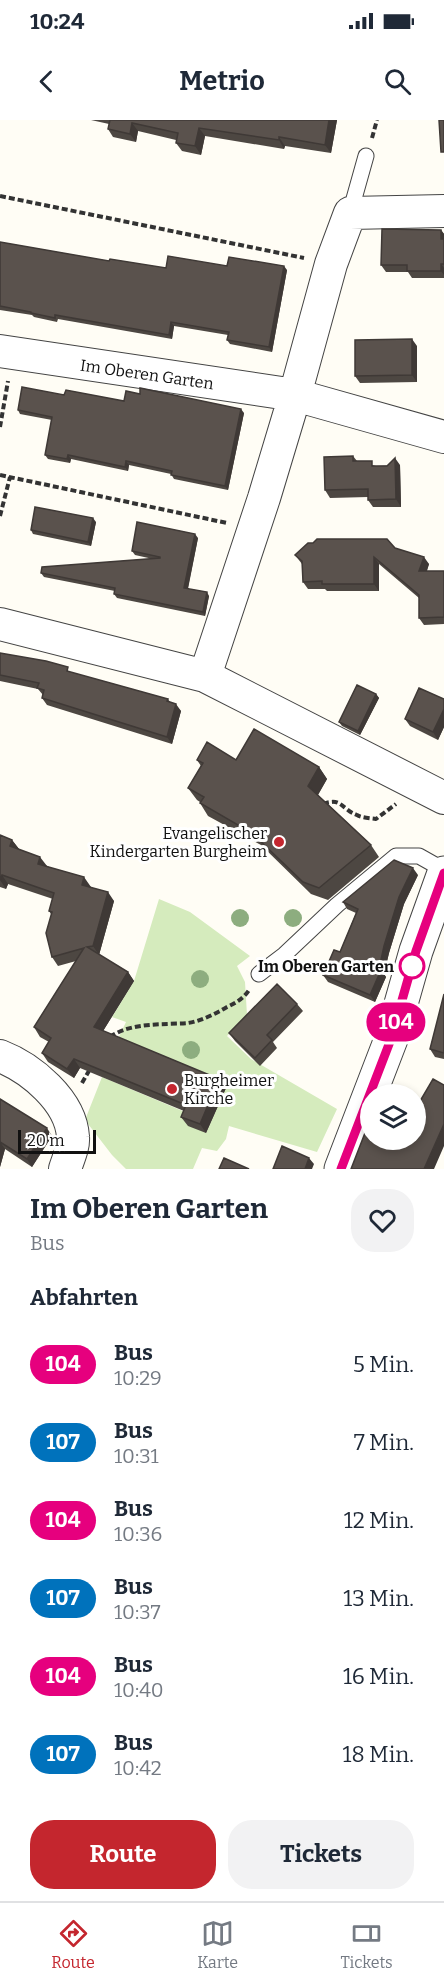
<!DOCTYPE html>
<html lang="de">
<style>
body{margin:0;font-family:Bitter,serif;background:#f2f2f3;color:#1f2937;height:100vh;display:flex;flex-direction:column;font-size:22px;white-space:nowrap}
*{box-sizing:border-box;margin:0}
p{font-size:20px;color:#747a83}
.icon{flex:none;width:33px;height:33px;fill:none;stroke:currentColor;stroke-width:2;stroke-linecap:round;stroke-linejoin:round}
.map{position:relative;height:1049px;overflow:hidden}
.panel{display:flex;flex-direction:column;background:#fff;flex:1}
.panel>*{flex:none}
.badge{padding:0 12px;border-radius:20px;font-size:21px;line-height:39px}
.controls{position:absolute;left:360px;top:964px;display:grid;gap:12px}
.controls a{display:grid;place-items:center;width:66px;height:66px;border-radius:50%;background:#fff;box-shadow:0 3px 9px #0003;font-size:30px}
.scale{position:absolute;left:18px;bottom:15px;width:78px;box-sizing:border-box;padding-left:6px;border:3px solid #111;border-top:0;font-size:16px;line-height:21px;white-space:nowrap;color:#111;-webkit-text-stroke:4px #fff;paint-order:stroke}
.map>.badge{position:absolute;translate:-50% -50%;box-shadow:0 0 0 3px #fff}
h2{padding:0 30px;font-size:22px;line-height:54px}
.round{display:grid;place-items:center;flex:none;width:63px;height:63px;border-radius:24px;background:#f2f2f3}
.summary{display:flex;align-items:center;justify-content:space-between;height:102px;padding:0 30px}
h1{font-size:28px;font-weight:700;line-height:45px}
.button{display:flex;gap:12px;margin-top:auto;padding:12px 30px}
.button a{flex:1;height:69px;border-radius:24px;background:#c4262e;color:#fff;font-size:24px;font-weight:700;line-height:69px;text-align:center}
.button a+a{background:#f2f2f3;color:#1f2937}
ul{padding:0;list-style:none}
li{display:flex;align-items:center;gap:18px;height:78px;padding:0 30px}
li div{flex:1}
li b{display:block;font-size:22px}
li em{font-style:normal}
li .badge{min-width:66px;font-weight:700;text-align:center}
.status{display:flex;justify-content:space-between;align-items:center;height:42px;padding:0 30px;background:#fff;direction:ltr}
.status svg{height:16px;fill:currentColor}
header{display:flex;justify-content:space-between;align-items:center;height:78px;padding:0 30px;background:#fff;font-size:27px;font-weight:700}
.tab-bar{display:flex;justify-content:space-around;align-items:center;height:84px;border-top:2px solid #e0e1e3;background:#fff;font-size:16px;color:#747a83}
.tab-bar a{display:grid;justify-items:center;gap:3px}
.tab-bar .on{color:#c4262e}
.map>svg:first-child{display:block}
.green{fill:#d5ebbd}
.lines{fill:none;stroke-linecap:round;stroke-linejoin:round}
.service-casing{stroke:#444;stroke-width:17}
.minor-casing{stroke:#444;stroke-width:34}
.tertiary-casing{stroke:#444;stroke-width:35}
.path{stroke:#333;stroke-width:4;stroke-dasharray:6 3;stroke-linecap:butt}
.service{stroke:#fff;stroke-width:15}
.minor{stroke:#fff;stroke-width:32}
.tertiary{stroke:#fff;stroke-width:33}
.tree{fill:#8dad7f}
.wall{fill:#4d4742}
.shaded-wall{fill:#3f3936}
.building{fill:#5a524d;stroke:#3f3936;stroke-width:1.5}
.line-casing{stroke:#fff;stroke-width:14}
.line{stroke:#e6007e;stroke-width:9}
.poi-dot{fill:#c4262e;stroke:#fff;stroke-width:2}
.stop-dot{fill:#fff;stroke:#e6007e;stroke-width:3}
.labels{text-anchor:middle;stroke-width:6;stroke-linejoin:round;paint-order:stroke}
.street-label{font-size:16px;fill:#111;stroke:#fff}
.poi-label{font-size:16px;fill:#111;stroke:#fff;text-anchor:end}
.stop-label{font-size:16px;font-weight:bold;fill:#111;stroke:#fff;text-anchor:end}
</style>
<div class="status"><b>10:24</b><svg viewBox="0 0 49 12"><path d="M0 12V9h3v3zM5 12V6h3v6zM10 12V3h3v9zM15 12V0h3v12zM26 1h20v11H26zM47 4h2v5h-2z"/></svg></div>
<header><svg class="icon" aria-label="back" viewBox="0 0 24 24"><path d="M15 5l-7 7 7 7"/></svg>Metrio<svg class="icon" aria-label="search" viewBox="0 0 24 24"><circle cx="10" cy="10" r="6"/><path d="M15 15l6 6"/></svg></header>
<div class="map">
<svg width="444" height="1049" viewBox="0 0 444 1049">
<rect width="100%" height="100%" fill="#fffdf5"/>
<!-- green -->
<path class="green" d="M159 779 190 792 250 836 237 846 245 862 247 895 227 916 251 939 337 989 317 1032 229 1006 226 1019 217 1031 202 1028 193 1049H126L112 1035 85 1000 102 957 192 995 206 1013 223 974 116 923 126 902 112 897 134 861Z"/>
<g class="lines">
<!-- service casing -->
<g class="service-casing">
<path id="service" d="M350 93 366 36
M259 854 284 835 337 785 396 736H419L444 750"/>
</g>
<!-- minor casing -->
<g class="minor-casing">
<path id="minor" d="M0 231 295 275 444 317
M0 504 205 556 444 678
M205 556 264 378 295 275 331 144 350 93 444 91
M0 936C31 948 71 981 73 1017 74 1027 68 1039 65 1049"/>
</g>
<!-- tertiary casing -->
<g class="tertiary-casing">
<path id="tertiary" d="M341 1049 391 919 416 831 444 753"/>
</g>
<!-- path -->
<path class="path" d="M372 18 377 0
M0 76 304 138
M0 307 8 261
M0 355 227 403
M0 396 10 357
M323 684C342 677 341 689 357 695 362 698 370 698 376 699L396 684
M110 917C131 902 163 905 188 903 201 901 215 894 227 887 237 882 243 879 249 870
M82 963 90 949"/>
<!-- service -->
<use href="#service" class="service"/>
<!-- minor -->
<use href="#minor" class="minor"/>
<!-- tertiary -->
<use href="#tertiary" class="tertiary"/>
</g>
<!-- trees -->
<g class="tree">
<circle cx="240" cy="798" r="9"/>
<circle cx="293" cy="798" r="9"/>
<circle cx="200" cy="859" r="9"/>
<circle cx="191" cy="930" r="9"/>
</g>
<!-- wall -->
<path class="wall" d="M91 0H337L331 33 285 26 284 29 205 16 201 35 182 31 176 23V20L138 11 136 22 113 17 108 9 109 4Z
M441 110 444 114V158H412L408 152H386L381 145Z
M0 122 109 141 166 148 227 146 287 150 272 232 230 224 227 220 228 215 174 206 172 219 58 199 57 202 34 197 32 195 0 190Z
M417 226V262L360 263 355 256Z
M64 275 244 293 228 370 174 359 171 354 129 345 128 351 71 339 70 343 48 339 45 335 52 300 20 294 18 290Z
M353 336 357 341 376 346 400 345 401 387H373L368 380V377L330 378 325 370Z
M96 402 91 426 33 414 31 410Z
M198 418 188 469 209 476 205 496 117 478 114 474 115 471 44 457 41 453 153 439 135 435 132 431Z
M395 428 429 444 427 451H444V504L424 505 419 498V478L379 444V471H327L325 469H308L303 462 302 444 295 435Z
M0 533 168 579 170 582 181 591 172 624 47 585 42 578 43 575 38 569 0 561Z
M376 574 379 578 360 615 342 606 339 602Z
M444 579V607L438 620 410 606 405 599Z
M197 640H236L319 647 327 659 318 675 371 725 379 737 328 780 311 774 261 725 208 696 200 683V682L197 680 188 668 201 646Z
M0 715 12 720 19 729 47 746 91 767 114 781 99 835 128 852 134 861 103 911 226 968 206 1013 188 1006 181 997 184 991 80 948 74 958 48 942 42 933 49 922 40 917 34 907 76 841 58 846 52 837 51 794 49 791 53 779 8 764 6 769 0 767Z
M418 755 404 784 389 833 384 854 386 857 375 882 328 862 323 855 340 832 356 793 347 789 343 782Z
M444 874V939L435 937 430 929Z
M297 884 303 891 273 922 277 928 260 946 235 921 229 913Z
M0 979 52 1016 32 1047 5 1029 0 1047Z"/>
<!-- shaded-wall -->
<path class="shaded-wall" d="M329 0H337L331 33 325 25Z
M132 3 138 11 136 22 130 14Z
M199 8 205 16 201 35 195 26Z
M279 17 285 26 284 29 279 20Z
M441 110 444 114V123L441 119Z
M441 144 444 148V155L441 151Z
M284 146 287 150 272 232 269 227Z
M171 202 174 206 172 219 169 215Z
M412 219 417 226V262L412 255Z
M241 289 244 293 228 370 225 366Z
M68 335 71 339 70 343 67 339Z
M395 338 400 345 401 387 396 379Z
M126 341 129 345 128 351 125 347Z
M93 398 96 402 91 426 88 422Z
M195 414 198 418 187 472 184 468Z
M374 437 379 444V471L374 464Z
M424 437 429 444 424 458 419 451Z
M207 472 209 476 205 496 203 492Z
M376 574 379 578 360 615 358 611Z
M176 584 181 591 172 624 167 617Z
M444 589V607L438 620 433 612Z
M319 647 327 659 316 678 308 666Z
M12 720 19 729 10 726Z
M40 737 47 746 44 753 38 744Z
M413 748 418 755 404 784 389 833 384 854 386 857 375 882 370 875 399 777Z
M2 755 8 764 6 769 0 760Z
M84 757 91 767 89 774 82 765Z
M108 772 114 781 99 835 93 826Z
M128 852 134 861 100 916 94 907Z
M74 939 80 948 74 958 67 949Z
M219 959 226 968 206 1013 200 1004Z
M444 1004V1026L434 1049H424Z
M47 1008 52 1016 32 1047 27 1039Z
M0 1022 5 1029 0 1047Z
M309 1038 314 1044 312 1049H305Z"/>
<!-- building -->
<path class="building" d="M110 0H329L325 25 279 17V20L199 8 195 26 176 23 178 13 132 3 130 14 108 9Z
M439 0H444V32H441Z
M382 109 441 110V119H444V144H441V151H407V145H381Z
M0 122 109 141 110 139 166 148 168 136 227 146 229 137 284 146 269 227 227 220 229 212 171 202 169 215 55 195V198L31 193V192L0 186Z
M412 219V255L355 256V220Z
M22 267 64 275 66 270 124 281 126 271 140 274V268L241 289 225 366 171 355 172 351 126 341 125 347 68 335 67 339 45 335 52 297 18 290Z
M353 336V341H372V346H387L395 338 396 379 368 380V369L325 370 324 337Z
M35 387 93 398 88 422 31 410Z
M137 402 195 414 184 468 207 472 203 492 114 474 115 468 41 453 42 447 160 438V437L132 431Z
M317 419H387L395 428 424 437 419 451H444V497L419 498V475L374 437V464H322V461L303 462 302 441 295 435 308 423H313Z
M0 533 46 541 68 547 67 551 168 579 167 581 176 584 167 617 42 578 44 570 37 568 39 563 0 555Z
M357 565 376 574 358 611 339 602Z
M419 568 444 579V589L433 612 405 599Z
M254 609 319 647 308 666 371 725 319 768 303 762 252 713 200 683 204 677 188 668 203 643 197 640 207 622 236 640Z
M0 715 12 720 10 726 40 737 38 744 84 757 82 765 108 772 93 826 87 827 128 852 94 907 219 959 200 1004 181 997 186 985 74 939 67 949 42 933 51 918 34 907 84 828 52 837 46 813 52 792 49 791 54 773 2 755 0 760Z
M394 740 413 748 399 777 384 826 379 849 381 850 370 875 323 855 334 830 340 832 358 789 343 782Z
M277 864 297 884 267 915 272 920 255 938 229 913Z
M444 874V933L430 929Z
M433 959 444 965V1004L424 1049H351L370 1000V1020H416V988Z
M0 979 47 1008 27 1039 0 1022Z
M282 1026 309 1038 305 1049H273Z
M224 1038 249 1049H219Z"/>
<g class="lines">
<!-- line casing -->
<g class="line-casing">
<path id="line" d="M341 1049 391 919 416 831 444 753"/>
</g>
<!-- line -->
<use href="#line" class="line"/>
</g>
<!-- markers -->
<g class="poi-dot">
<circle cx="279" cy="722" r="6"/>
<circle cx="172" cy="969" r="6"/>
</g>
<circle class="stop-dot" cx="412" cy="846" r="12"/>
<g class="labels">
<!-- street labels -->
<g class="street-label">
<text transform="translate(147 254) rotate(8)" y="6">Im Oberen Garten</text>
</g>
<!-- poi labels -->
<g class="poi-label">
<text x="267" y="719">Evangelischer<tspan x="267" dy="18">Kindergarten Burgheim</tspan></text>
<text x="184" y="966" text-anchor="start">Burgheimer<tspan x="184" dy="18">Kirche</tspan></text>
</g>
<!-- stop labels -->
<g class="stop-label">
<text x="394" y="852">Im Oberen Garten</text>
</g>
</g>
</svg>
<div class="controls">
<a><svg class="icon" aria-label="layers" viewBox="0 0 24 24"><path d="M12 4l9 5-9 5-9-5zM3 14l9 5 9-5"/></svg></a>
</div>
<div class="scale">20 m</div>
<b class="badge" style="left:396px;top:902px;background:#e6007e;color:#fff">104</b>
</div>
<section class="panel">
<div class="summary"><div><h1>Im Oberen Garten</h1><p>Bus</p></div><a class="round"><svg class="icon" aria-label="heart" viewBox="0 0 24 24"><path d="M12 20l-8-8c-3-5 5-10 8-4 3-6 11-1 8 4z"/></svg></a></div>
<h2>Abfahrten</h2>
<ul>
<li><span class="badge" style="background:#e6007e;color:#fff">104</span><div><b>Bus</b><p>10:29</p></div><em>5 Min.</em></li>
<li><span class="badge" style="background:#0072bc;color:#fff">107</span><div><b>Bus</b><p>10:31</p></div><em>7 Min.</em></li>
<li><span class="badge" style="background:#e6007e;color:#fff">104</span><div><b>Bus</b><p>10:36</p></div><em>12 Min.</em></li>
<li><span class="badge" style="background:#0072bc;color:#fff">107</span><div><b>Bus</b><p>10:37</p></div><em>13 Min.</em></li>
<li><span class="badge" style="background:#e6007e;color:#fff">104</span><div><b>Bus</b><p>10:40</p></div><em>16 Min.</em></li>
<li><span class="badge" style="background:#0072bc;color:#fff">107</span><div><b>Bus</b><p>10:42</p></div><em>18 Min.</em></li>
</ul>
<div class="button"><a>Route</a><a>Tickets</a></div>
</section>
<nav class="tab-bar">
<a class="on"><svg class="icon" aria-label="directions" viewBox="0 0 24 24"><path d="M12 3l9 9-9 9-9-9zM9 14v-3h6M13 9l2 2-2 2"/></svg>Route</a>
<a><svg class="icon" aria-label="map" viewBox="0 0 24 24"><path d="M3 6l6-2 6 2 6-2v14l-6 2-6-2-6 2zM9 4v14M15 6v14"/></svg>Karte</a>
<a><svg class="icon" aria-label="tickets" viewBox="0 0 24 24"><path d="M3 7h18v10H3zM15 7v10"/></svg>Tickets</a>
</nav>
